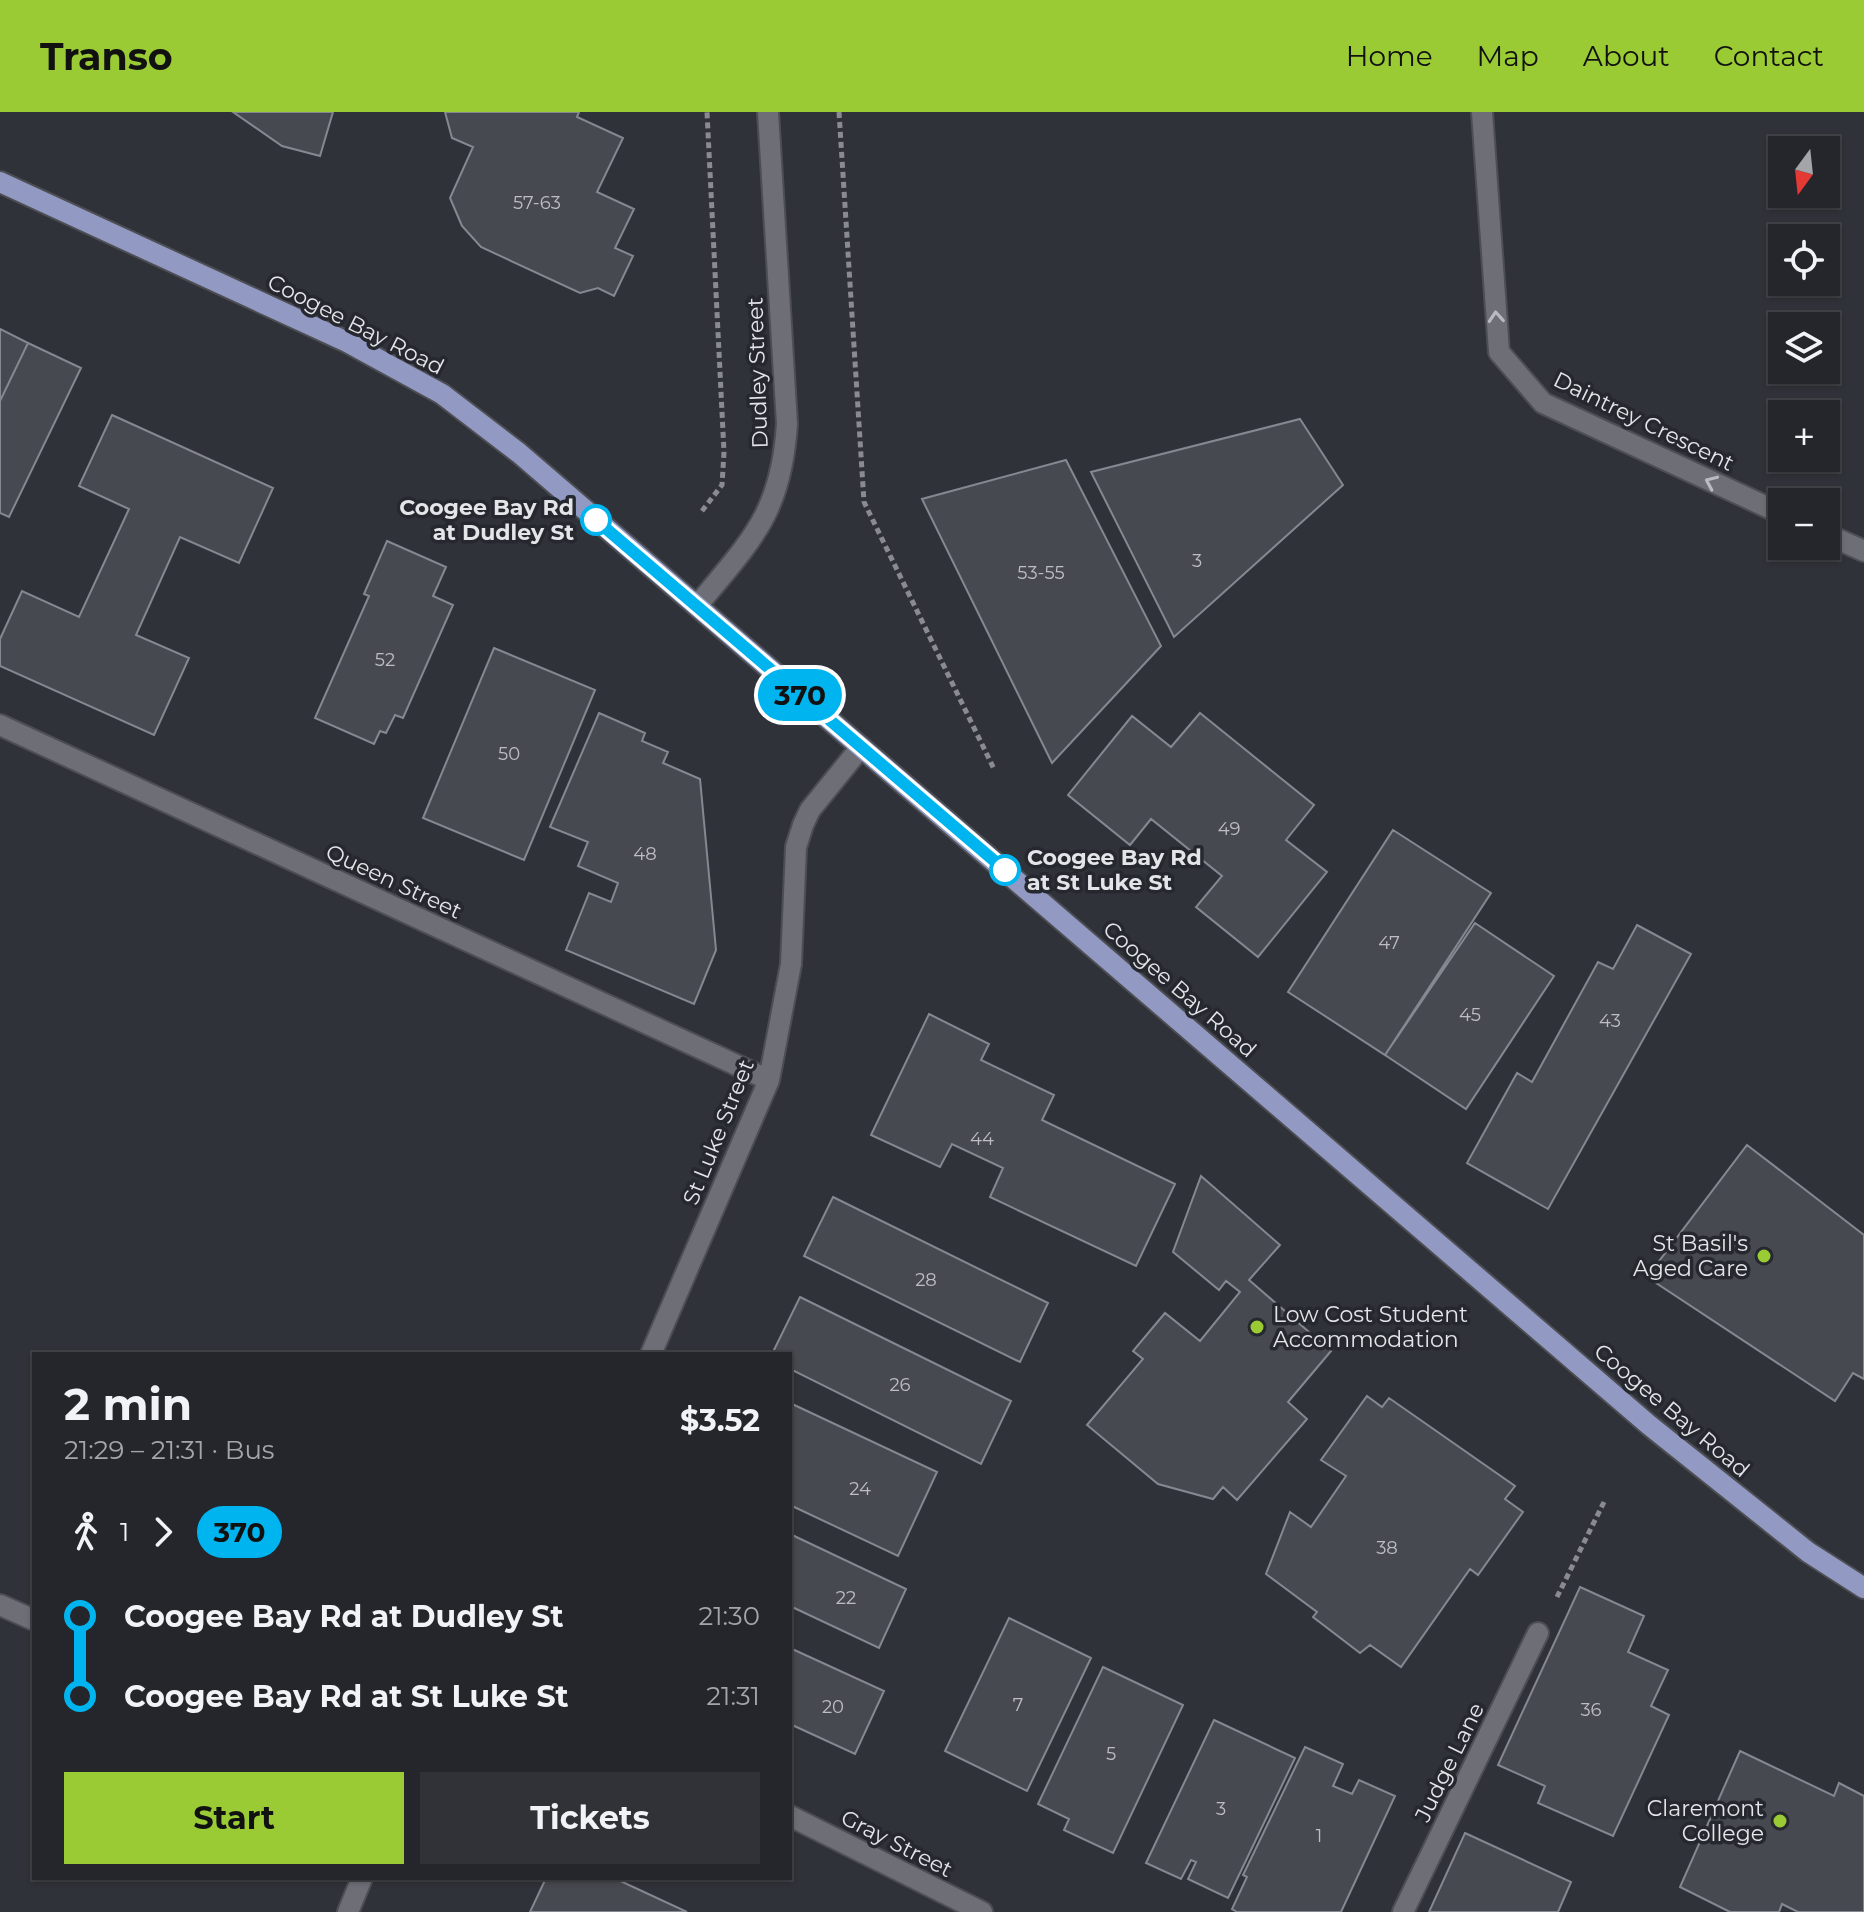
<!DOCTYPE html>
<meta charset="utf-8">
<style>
body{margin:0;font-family:Montserrat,sans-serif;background:#303237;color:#f1f3f6;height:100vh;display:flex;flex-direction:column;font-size:30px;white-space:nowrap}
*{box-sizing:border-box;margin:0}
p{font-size:26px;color:#a3a5a9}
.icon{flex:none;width:44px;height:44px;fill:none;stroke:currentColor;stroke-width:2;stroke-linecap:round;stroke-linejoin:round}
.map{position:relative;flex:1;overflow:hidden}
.drawer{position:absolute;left:32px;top:1240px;width:760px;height:528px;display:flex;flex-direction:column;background:#24262b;border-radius:0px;box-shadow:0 2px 6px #0004,0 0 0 2px #414347}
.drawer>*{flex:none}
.badge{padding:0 16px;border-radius:26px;font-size:28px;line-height:52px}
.needle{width:52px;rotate:195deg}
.tools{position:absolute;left:1768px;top:24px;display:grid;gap:16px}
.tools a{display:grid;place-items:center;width:72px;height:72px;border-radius:0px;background:#24262b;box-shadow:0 2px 6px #0004,0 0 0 2px #414347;font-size:40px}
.map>.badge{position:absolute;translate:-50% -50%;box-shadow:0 0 0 4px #fff}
.legs{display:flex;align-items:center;gap:12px;height:88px;padding:0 32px;font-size:26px}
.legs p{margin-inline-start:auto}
.headline{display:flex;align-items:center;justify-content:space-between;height:136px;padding:0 32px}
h1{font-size:44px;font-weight:700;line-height:60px}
.action{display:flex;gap:16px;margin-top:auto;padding:16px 32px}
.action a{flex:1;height:92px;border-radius:0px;background:#9acb34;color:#111;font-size:32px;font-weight:700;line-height:92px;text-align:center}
.action a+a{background:#303237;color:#f1f3f6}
ul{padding:0 32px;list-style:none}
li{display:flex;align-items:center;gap:28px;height:80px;font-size:30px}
li i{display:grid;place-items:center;width:12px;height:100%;margin:0 10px;background:currentColor}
li i::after{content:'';width:20px;height:20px;margin:-10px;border:6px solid;border-radius:50%;background:#24262b}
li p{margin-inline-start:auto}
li:first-child i{background:linear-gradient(#0000 50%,currentColor 0)}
li:last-child i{background:linear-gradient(currentColor 50%,#0000 0)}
header{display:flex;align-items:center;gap:48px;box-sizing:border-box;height:112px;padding:0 40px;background:#9acb34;color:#111}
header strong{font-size:38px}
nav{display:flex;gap:44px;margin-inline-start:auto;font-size:28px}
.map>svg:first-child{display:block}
.building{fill:#474950;stroke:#868891;stroke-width:2}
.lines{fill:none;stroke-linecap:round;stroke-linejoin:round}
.minor-casing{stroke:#4d4e54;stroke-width:24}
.major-casing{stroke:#4d4e54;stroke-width:24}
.path{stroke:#8a8b91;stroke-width:5;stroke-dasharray:6 4;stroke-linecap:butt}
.minor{stroke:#6d6e76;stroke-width:20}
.major{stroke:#929ac3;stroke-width:20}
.oneway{stroke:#babbc1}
.line-1-casing{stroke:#fff;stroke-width:18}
.line-1{stroke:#00b5ef;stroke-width:12}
.stop-1-dot{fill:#fff;stroke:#00b5ef;stroke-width:4}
.poi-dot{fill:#9acb34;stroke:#26282f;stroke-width:3}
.labels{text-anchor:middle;stroke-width:7;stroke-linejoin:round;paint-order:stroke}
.number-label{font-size:18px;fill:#bdbec3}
.street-label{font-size:22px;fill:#e4e5e9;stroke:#26282f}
.stop-label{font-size:22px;font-weight:bold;fill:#e4e5e9;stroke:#26282f;text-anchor:end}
.poi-label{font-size:22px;fill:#e4e5e9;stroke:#26282f;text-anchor:end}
</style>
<header>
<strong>Transo</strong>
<nav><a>Home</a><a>Map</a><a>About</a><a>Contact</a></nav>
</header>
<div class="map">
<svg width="1864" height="1800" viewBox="0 0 1864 1800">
<rect width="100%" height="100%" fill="#303239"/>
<!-- building -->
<path class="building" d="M233 0H333L320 44 282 34Z
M445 0H579L577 5 623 26 597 80 634 97 615 136 633 144 614 184 598 176 580 181 481 135 462 114 450 86 473 35 452 26Z
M0 217 28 231 0 289Z
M28 231 81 256 9 405 0 401V289Z
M112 303 273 376 239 451 180 425 136 523 189 546 154 623 0 554V527L22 479 79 505 129 397 79 374Z
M1300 307 1343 373 1174 525 1091 360Z
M1066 348 1161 534 1052 651 922 387Z
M387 429 446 455 433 484 453 493 403 606 395 603 386 621 380 619 374 632 315 606 369 484 364 482Z
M494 536 595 578 524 748 423 706Z
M599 601 645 621 642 629 668 640 663 651 700 667 716 838 694 892 566 838 589 781 611 790 618 771 578 754 588 730 550 715Z
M1200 601 1314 693 1286 728 1327 760 1258 845 1196 795 1222 764 1151 707 1130 733 1068 683 1132 604 1171 635Z
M1393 718 1491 781 1385 943 1288 880Z
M1475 811 1554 864 1466 997 1385 943Z
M1637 813 1691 842 1548 1097 1467 1051 1517 961 1532 970 1598 850 1613 857Z
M929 902 989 932 981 948 1054 983 1042 1008 1175 1072 1136 1154 990 1085 1003 1056 952 1032 940 1055 871 1023Z
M1747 1033 1864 1123V1267L1853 1261 1835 1289 1647 1165Z
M1201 1064 1280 1133 1249 1168 1331 1239 1288 1290 1307 1307 1237 1388 1223 1375 1213 1387 1158 1372 1087 1313 1143 1247 1133 1239 1165 1201 1200 1229 1240 1180 1226 1169 1219 1178 1173 1140Z
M833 1085 1048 1191 1020 1250 804 1144Z
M800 1185 1011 1289 981 1352 790 1257V1242H772Z
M1367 1284 1382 1295 1389 1286 1515 1374 1505 1387 1523 1400 1478 1463 1470 1457 1401 1555 1370 1533 1360 1541 1313 1505 1317 1500 1266 1462 1290 1400 1311 1415 1346 1364 1321 1348Z
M790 1291 937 1360 898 1444 790 1393Z
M790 1422 906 1477 879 1536 790 1494Z
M1580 1475 1644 1504 1628 1540 1668 1558 1651 1594 1669 1603 1613 1724 1538 1691 1545 1674 1498 1653Z
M1009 1506 1091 1546 1027 1679 945 1639Z
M790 1536 884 1579 855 1642 790 1612Z
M1103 1555 1183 1593 1113 1741 1064 1718 1069 1707 1038 1692Z
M1214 1608 1295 1646 1228 1786 1188 1767 1196 1750 1191 1748 1181 1767 1146 1751Z
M1305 1635 1343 1652 1333 1674 1352 1682 1359 1668 1395 1684 1341 1800H1237L1232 1797 1247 1765 1243 1763Z
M1740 1639 1834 1684 1839 1671 1864 1684V1800H1798L1782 1792 1779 1800H1730L1680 1775Z
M1465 1721 1571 1770 1558 1800H1429Z
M546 1766H614L687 1800H530Z"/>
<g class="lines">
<!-- minor casing -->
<g class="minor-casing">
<path id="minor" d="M1482 0 1499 240 1543 291 1782 402
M1826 422 1864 439
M697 494C752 427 781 402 787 312L768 0
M0 613 769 968
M651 1242 769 968 791 852 796 735 803 713 810 698 861 635
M0 1493 34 1508
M790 1704 982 1800
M348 1800 362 1766
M1403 1800 1538 1521"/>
</g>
<!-- major casing -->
<g class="major-casing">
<path id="major" d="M0 70 347 230 442 282 519 341 1649 1313 1808 1440 1864 1476"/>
</g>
<!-- path -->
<path class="path" d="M839 0 864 390 995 659
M702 399 722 373 724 340 707 0
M1557 1485 1605 1388"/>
<!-- minor -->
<use href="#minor" class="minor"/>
<!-- major -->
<use href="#major" class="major"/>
</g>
<!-- one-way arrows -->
<defs><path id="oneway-chevron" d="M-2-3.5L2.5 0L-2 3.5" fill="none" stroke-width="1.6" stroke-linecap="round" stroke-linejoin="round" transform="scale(2)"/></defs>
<g class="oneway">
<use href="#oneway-chevron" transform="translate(1496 205) rotate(-94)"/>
<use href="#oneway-chevron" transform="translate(1711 370) rotate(-156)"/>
</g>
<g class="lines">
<!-- line-1 casing -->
<g class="line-1-casing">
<path id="line-1" d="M596 408 1005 758"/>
</g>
<!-- line-1 -->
<use href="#line-1" class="line-1"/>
</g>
<!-- markers -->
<g class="stop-1-dot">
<circle cx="596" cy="408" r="14"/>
<circle cx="1005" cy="758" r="14"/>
</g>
<g class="poi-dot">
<circle cx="1764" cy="1144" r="8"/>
<circle cx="1257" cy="1215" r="8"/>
<circle cx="1780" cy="1709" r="8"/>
</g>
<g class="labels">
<!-- number labels -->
<g class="number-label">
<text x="537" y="97">57-63</text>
<text x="1197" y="455">3</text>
<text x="1041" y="467">53-55</text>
<text x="385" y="554">52</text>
<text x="509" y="648">50</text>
<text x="1229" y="723">49</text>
<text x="645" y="748">48</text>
<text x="1389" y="837">47</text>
<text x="1470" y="909">45</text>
<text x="1610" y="915">43</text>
<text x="982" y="1033">44</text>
<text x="926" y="1174">28</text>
<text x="900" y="1279">26</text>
<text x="860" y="1383">24</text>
<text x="1387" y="1442">38</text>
<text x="846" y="1492">22</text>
<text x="1018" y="1599">7</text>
<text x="833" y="1601">20</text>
<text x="1591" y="1604">36</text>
<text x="1111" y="1648">5</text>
<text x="1221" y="1703">3</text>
<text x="1319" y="1730">1</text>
</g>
<!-- street labels -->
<g class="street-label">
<text transform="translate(356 212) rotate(27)" y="8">Coogee Bay Road</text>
<text transform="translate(757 261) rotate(-92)" y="8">Dudley Street</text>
<text transform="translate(1644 309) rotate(26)" y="8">Daintrey Crescent</text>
<text transform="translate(394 769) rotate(25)" y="8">Queen Street</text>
<text transform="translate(1180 877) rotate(41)" y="8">Coogee Bay Road</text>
<text transform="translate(718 1020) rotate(-68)" y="8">St Luke Street</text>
<text transform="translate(1672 1298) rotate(40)" y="8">Coogee Bay Road</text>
<text transform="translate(1449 1650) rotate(-64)" y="8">Judge Lane</text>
<text transform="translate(897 1731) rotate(27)" y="8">Gray Street</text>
</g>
<!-- stop labels -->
<g class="stop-label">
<text x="574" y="403">Coogee Bay Rd<tspan x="574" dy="25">at Dudley St</tspan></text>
<text x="1027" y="753" text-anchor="start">Coogee Bay Rd<tspan x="1027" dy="25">at St Luke St</tspan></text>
</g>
<!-- poi labels -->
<g class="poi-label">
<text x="1748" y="1139">St Basil's<tspan x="1748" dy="25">Aged Care</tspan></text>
<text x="1273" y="1210" text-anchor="start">Low Cost Student<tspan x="1273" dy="25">Accommodation</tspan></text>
<text x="1764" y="1704">Claremont<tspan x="1764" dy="25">College</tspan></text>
</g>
</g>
</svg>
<div class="tools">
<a><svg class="needle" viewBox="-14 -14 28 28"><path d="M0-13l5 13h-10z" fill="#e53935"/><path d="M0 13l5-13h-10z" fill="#a3a5a9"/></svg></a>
<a><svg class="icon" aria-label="locate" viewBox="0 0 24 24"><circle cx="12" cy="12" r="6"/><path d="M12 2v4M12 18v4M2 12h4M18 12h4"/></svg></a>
<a><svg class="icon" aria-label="layers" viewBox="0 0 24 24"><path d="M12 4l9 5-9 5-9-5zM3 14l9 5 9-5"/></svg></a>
<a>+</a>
<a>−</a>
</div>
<b class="badge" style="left:800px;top:583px;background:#00b5ef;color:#111">370</b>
<section class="drawer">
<div class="headline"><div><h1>2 min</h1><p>21:29 – 21:31 · Bus</p></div><b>$3.52</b></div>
<div class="legs"><svg class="icon" aria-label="walk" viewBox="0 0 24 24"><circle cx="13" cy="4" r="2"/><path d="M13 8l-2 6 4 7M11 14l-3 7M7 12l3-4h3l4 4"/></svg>1<svg class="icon" aria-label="forward" viewBox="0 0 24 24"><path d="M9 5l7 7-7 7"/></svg><b class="badge" style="background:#00b5ef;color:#111">370</b></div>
<ul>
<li><i style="color:#00b5ef"></i><b>Coogee Bay Rd at Dudley St</b><p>21:30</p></li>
<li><i style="color:#00b5ef"></i><b>Coogee Bay Rd at St Luke St</b><p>21:31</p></li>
</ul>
<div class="action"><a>Start</a><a>Tickets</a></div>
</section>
</div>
